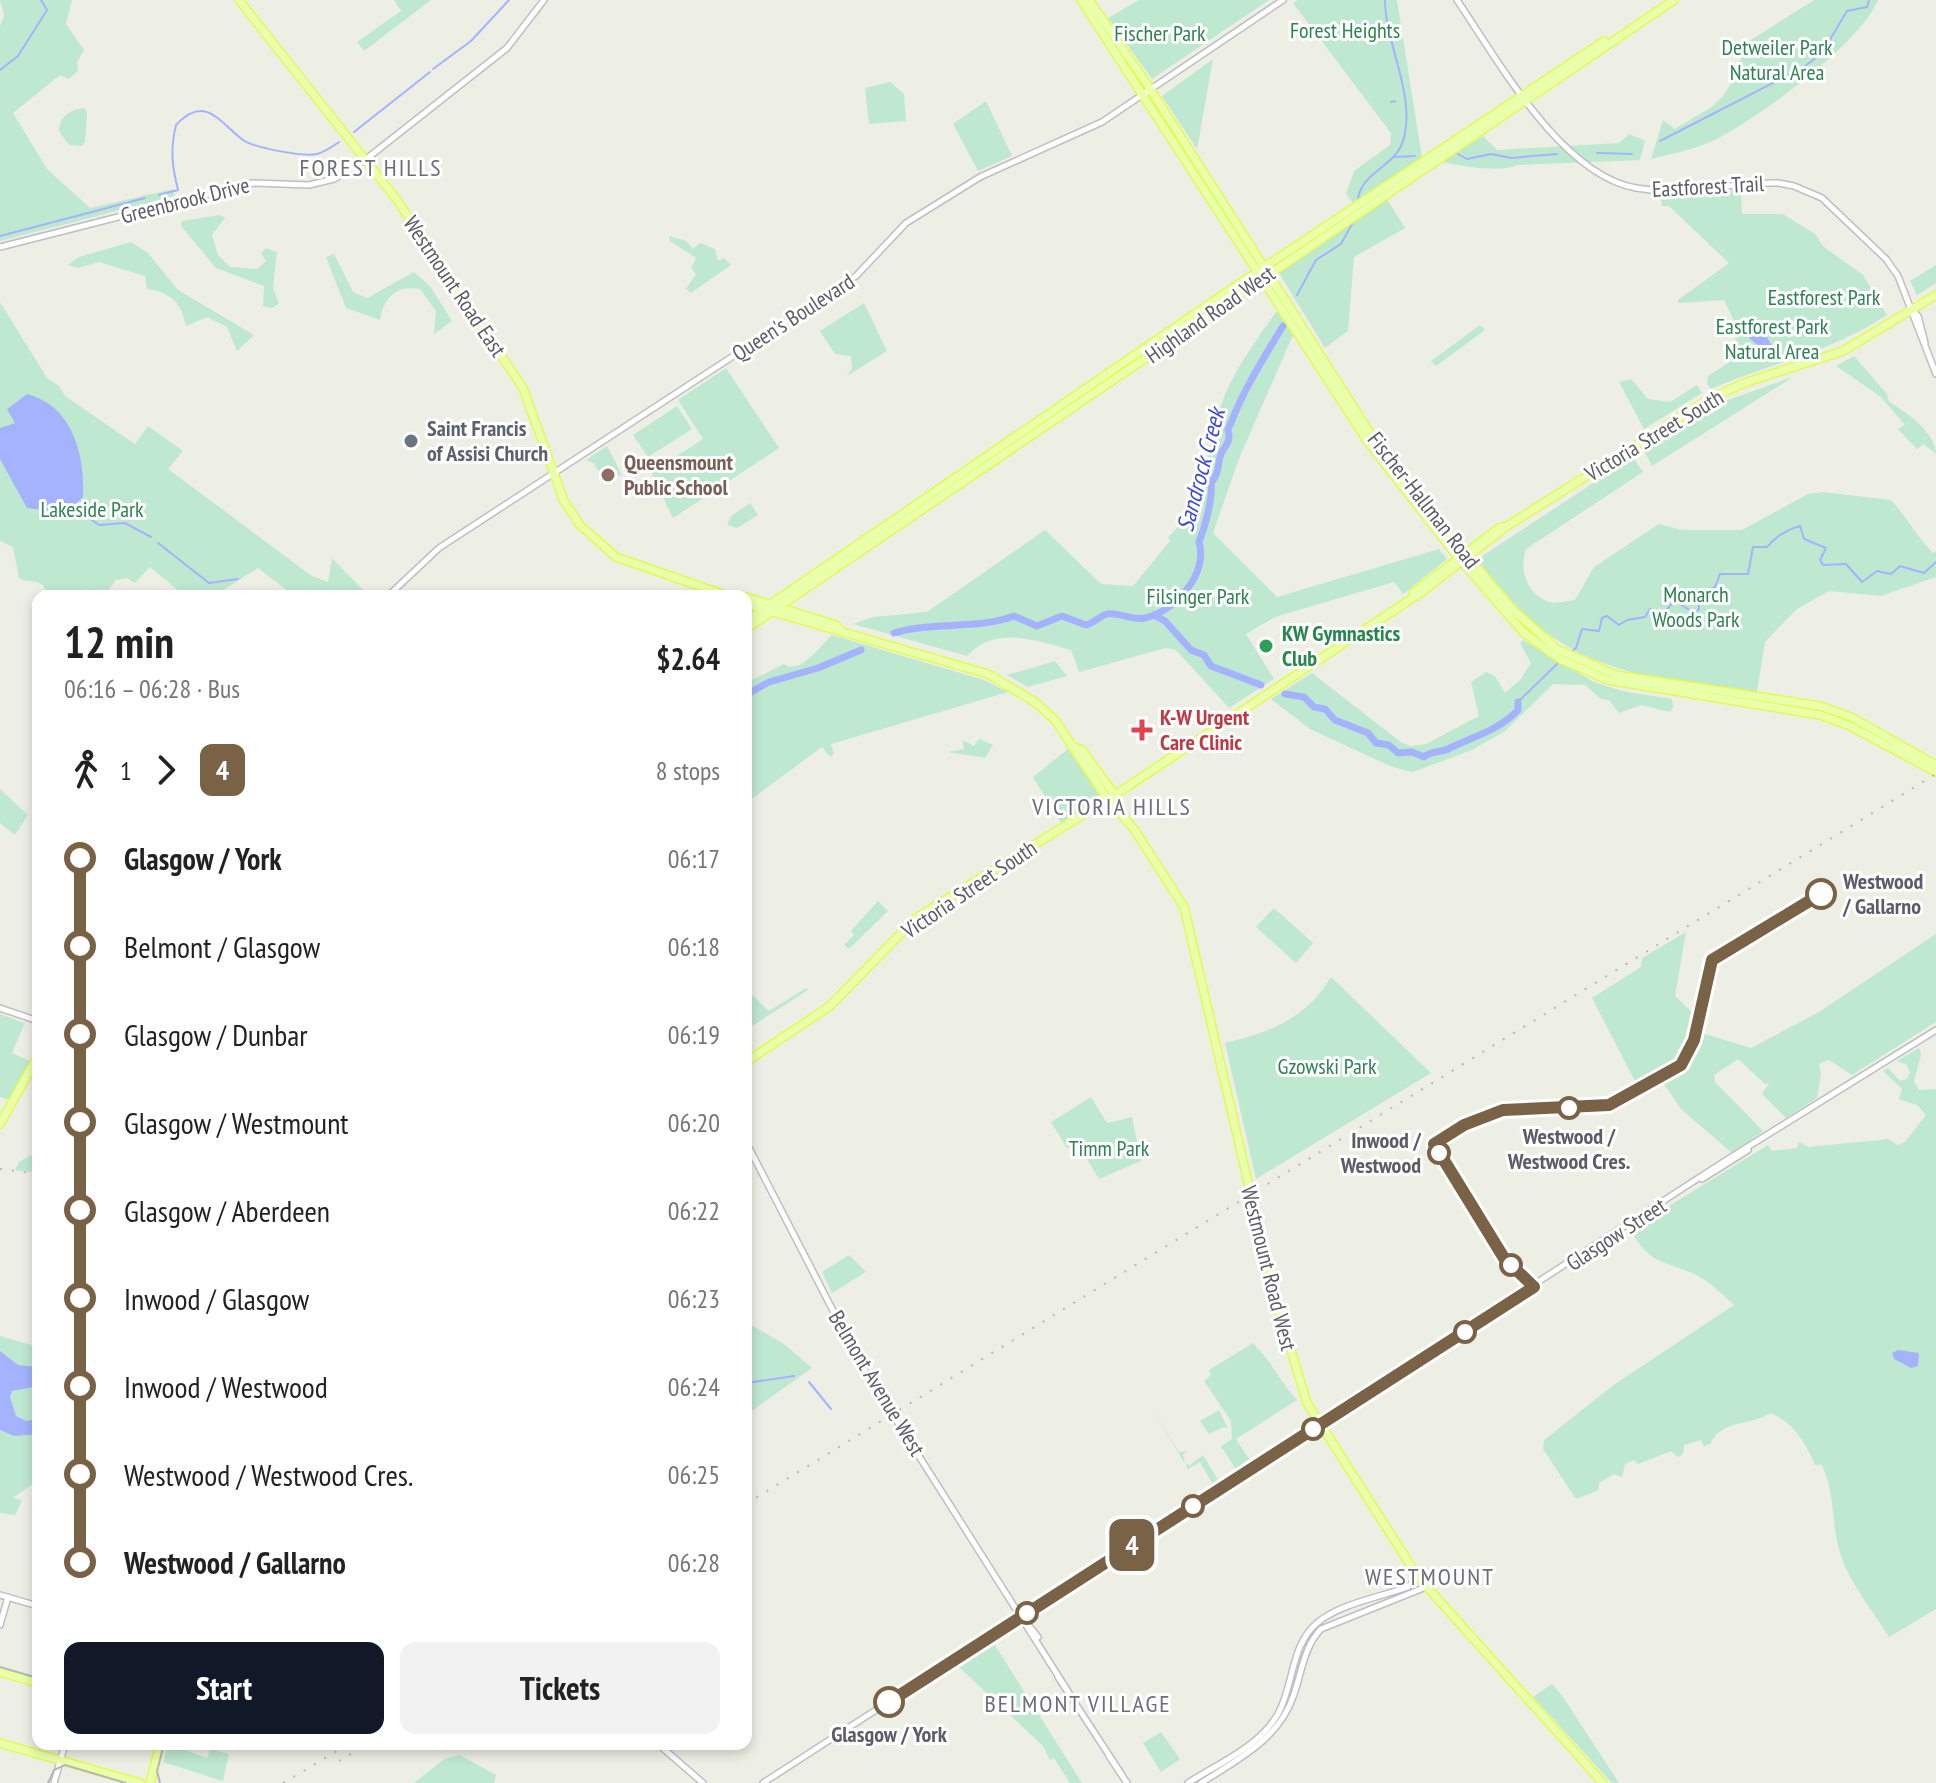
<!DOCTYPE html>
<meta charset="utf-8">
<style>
body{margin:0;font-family:"PT Sans Narrow",sans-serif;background:#f2f2f2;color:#222;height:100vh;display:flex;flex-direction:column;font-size:30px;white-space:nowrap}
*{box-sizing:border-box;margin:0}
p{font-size:26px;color:#767676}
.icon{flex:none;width:44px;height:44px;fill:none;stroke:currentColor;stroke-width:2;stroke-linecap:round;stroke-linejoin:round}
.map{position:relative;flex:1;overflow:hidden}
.drawer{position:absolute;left:32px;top:590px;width:720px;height:1160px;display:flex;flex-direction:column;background:#fff;border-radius:16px;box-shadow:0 4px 12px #0003}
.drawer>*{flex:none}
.badge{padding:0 16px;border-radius:12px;font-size:28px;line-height:52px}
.map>.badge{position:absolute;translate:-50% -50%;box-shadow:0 0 0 4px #fff}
.legs{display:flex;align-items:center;gap:12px;height:88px;padding:0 32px;font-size:26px}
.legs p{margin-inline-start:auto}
.headline{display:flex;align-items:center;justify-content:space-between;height:136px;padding:0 32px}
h1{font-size:44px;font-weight:700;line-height:60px}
.button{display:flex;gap:16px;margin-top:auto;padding:16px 32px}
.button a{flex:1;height:92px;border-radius:16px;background:#111827;color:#fff;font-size:32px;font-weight:700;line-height:92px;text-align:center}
.button a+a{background:#f2f2f2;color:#222}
ul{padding:0 32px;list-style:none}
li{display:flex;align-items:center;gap:28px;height:88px;font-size:30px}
li i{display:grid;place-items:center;width:12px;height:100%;margin:0 10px;background:currentColor}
li i::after{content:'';width:20px;height:20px;margin:-10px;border:6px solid;border-radius:50%;background:#fff}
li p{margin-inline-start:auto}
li:first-child i{background:linear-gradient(#0000 50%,currentColor 0)}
li:last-child i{background:linear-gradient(currentColor 50%,#0000 0)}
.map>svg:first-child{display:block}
.green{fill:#bfe8d0}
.water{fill:#a5b3ff}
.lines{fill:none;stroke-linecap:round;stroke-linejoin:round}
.stream{stroke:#a5b3ff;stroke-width:2}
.river{stroke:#a5b3ff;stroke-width:7}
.minor-casing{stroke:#bebec6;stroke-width:8}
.major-casing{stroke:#e5f954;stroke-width:10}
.minor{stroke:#fff;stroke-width:5}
.major{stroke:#eaffaa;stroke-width:7}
.tram{stroke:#b7b7b9;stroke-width:2}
.rail{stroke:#b7b7b9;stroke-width:2;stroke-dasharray:2 10;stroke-linecap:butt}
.line-1-casing{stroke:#fff;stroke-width:18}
.line-1{stroke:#796246;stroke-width:12}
.worship-dot{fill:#6b7280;stroke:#fff;stroke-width:3}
.education-dot{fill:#8d6e63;stroke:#fff;stroke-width:3}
.leisure-dot{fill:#2e9e5b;stroke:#fff;stroke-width:3}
.health-dot{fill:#e0444e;stroke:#fff;stroke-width:3}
.stop-1-dot{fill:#fff;stroke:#796246;stroke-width:4}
.labels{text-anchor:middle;stroke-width:6;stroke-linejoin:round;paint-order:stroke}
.park-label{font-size:22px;fill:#2f8254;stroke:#fff}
.street-label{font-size:22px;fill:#5c5c66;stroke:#fff}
.worship-label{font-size:22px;font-weight:bold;fill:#5b616d;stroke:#fff;text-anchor:start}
.education-label{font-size:22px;font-weight:bold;fill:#785e54;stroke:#fff;text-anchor:start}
.leisure-label{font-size:22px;font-weight:bold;fill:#27864d;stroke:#fff;text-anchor:start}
.health-label{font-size:22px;font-weight:bold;fill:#be3a42;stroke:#fff;text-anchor:start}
.stop-label{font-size:22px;font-weight:bold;fill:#5c5c66;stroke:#fff}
.neighbourhood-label{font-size:24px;letter-spacing:2px;fill:#6d6e78;stroke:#fff}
.water-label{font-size:24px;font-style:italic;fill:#404bca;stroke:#fff}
</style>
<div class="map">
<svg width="1936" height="1783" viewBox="0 0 1936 1783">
<rect width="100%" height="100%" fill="#edefe4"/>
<!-- green -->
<path class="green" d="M0 0H72L66 24 84 50 77 62 78 71 69 79 60 75 13 113 47 169 90 208 173 189 175 196 0 241V26L4 15Z
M394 0H431L364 51 357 42 401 11Z
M1139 0H1269L1152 79 1108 18Z
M1298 0H1397L1422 158 1353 203 1346 194 1354 171 1390 145 1391 133 1293 3Z
M1814 0H1878C1861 43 1754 122 1710 142 1692 150 1670 154 1651 159L1663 120 1675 129 1713 106 1723 96 1734 79 1746 43Z
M1213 59 1197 149 1162 96Z
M890 82 904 94 906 121 869 124 865 88Z
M986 101 1012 156 978 171 953 124Z
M84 108 87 112 85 142 82 146 69 145 59 131C60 116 69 110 84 108Z
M1629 134 1645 141 1640 160 1517 165C1503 173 1458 166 1443 162L1483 136 1497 150 1619 143Z
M1741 189 1742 214H1783L1815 234 1824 247 1863 275 1887 315C1831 352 1771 363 1711 389L1707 384 1708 376 1733 360 1737 327 1724 300 1678 303V300L1729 263 1669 206H1662L1660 195Z
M1387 199 1405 228 1354 257 1348 331 1325 348 1279 273Z
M220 215 225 218 212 235 218 255 230 267 257 269 266 261 261 253 266 248 277 252 273 288 279 304 271 308 263 306 264 286 216 268 181 226 182 221Z
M669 236 686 241 693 249 700 243 715 249 718 261 724 258 731 265 691 293 686 289 696 274 691 268 696 258 670 241Z
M131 242 148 253 178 290 254 335 237 351 227 327 207 317 186 326C182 303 170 292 147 289L145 276 99 262 78 268 68 265 79 257Z
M334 254 353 292 367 298 414 272 430 286 452 321 434 334 436 311 420 289C396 285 384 297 380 320L346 308 326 257Z
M1936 265V283L1917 295 1910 281Z
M0 302 47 378 59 386 65 396 135 444 148 426 183 451 168 469 312 576 328 582 332 558 369 596H294L258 568 214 596H185L150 567 135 583 127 578 116 580 104 596 85 589 83 596H48C41 574 32 586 19 578L13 547 0 541Z
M864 303 887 351 847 376 852 369 851 356 835 354 820 331Z
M1277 311 1293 335 1238 461 1213 533 1277 597 1439 549 1447 559 1403 594 1394 582 1275 617 1246 634 1274 679 1229 708 1176 650 1166 648 1079 672 1071 650C1035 640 995 625 967 656L853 624 873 617 927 612 1045 530 1101 584 1133 586 1170 541 1168 537C1208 503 1206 437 1227 390 1240 362 1259 336 1277 311Z
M1480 325 1485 330 1436 366 1431 361Z
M1854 356 1887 394 1889 402C1907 412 1936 433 1936 454L1924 444 1917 449 1898 429 1905 425 1881 397 1836 366Z
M726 368 779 448 673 518 651 473 703 439 678 400Z
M1793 377 1652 466 1644 451 1725 401Z
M1631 379 1648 399 1670 402 1697 385 1702 393 1644 429 1619 382Z
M677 406 692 429 648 457 633 435Z
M607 446 622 475 603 477 593 463 586 460Z
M1633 457 1643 472 1526 549C1519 570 1526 594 1549 602 1556 604 1567 601 1575 600L1594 567 1659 524 1682 530H1742L1808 494 1823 492 1891 500C1907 517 1917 537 1933 553L1936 551V577L1881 596 1829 591 1797 609 1765 642 1757 692C1664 682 1571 673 1508 596 1498 585 1484 572 1479 558Z
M750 503 758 515 737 528 727 525 731 516Z
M832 635 984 680 1008 692 831 744 834 754 830 757 822 747 746 803V683L784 664 789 667 800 665 814 654Z
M1523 640 1594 682 1622 691 1672 699 1673 707 1670 712 1641 705 1619 713 1609 700 1601 699 1585 685 1553 684 1505 731 1472 750 1413 772 1392 767 1310 729 1271 699 1312 673 1402 743 1411 746 1426 744 1479 716 1471 682 1486 672 1495 676 1505 693 1520 680 1531 663 1520 643Z
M1055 661 1067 676 1028 687 1007 675Z
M979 739 993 745 985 758 948 752 964 749 963 740 974 746Z
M1068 749 1099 794 1098 798 1061 823 1033 777Z
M0 789 28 815 15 835 0 823Z
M878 901 888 911 849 949 844 945 854 935 851 931Z
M1274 908 1313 943 1296 963 1256 927Z
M1686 932 1675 996 1693 1013C1686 1064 1680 1061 1637 1085L1592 998 1641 967 1642 958Z
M1936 934V1022L1852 1075 1829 1060 1819 1064 1821 1075 1817 1098 1786 1118 1762 1094 1769 1083 1765 1084 1738 1059 1714 1075 1715 1082 1763 1131 1732 1153 1681 1109 1663 1082 1692 1063 1702 1033 1751 1048 1819 1012Z
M1331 977 1431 1073 1256 1179 1225 1043C1269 1033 1307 1018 1331 977Z
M806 988 808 990 746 1030V989L769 1011Z
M0 1014 25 1023 12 1053 30 1061 9 1100 0 1097Z
M1919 1048 1921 1055 1914 1081 1919 1090 1936 1089V1609L1889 1637C1873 1611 1851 1585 1841 1556 1831 1526 1836 1496 1822 1465H1815C1805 1442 1795 1424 1771 1413 1749 1427 1723 1418 1710 1444L1704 1446 1701 1440 1684 1445 1683 1454 1678 1457 1671 1451 1638 1464 1634 1460 1625 1464 1622 1477 1614 1474 1599 1483V1490L1576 1499 1543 1449 1544 1440 1615 1384 1734 1305C1723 1295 1708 1280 1694 1274 1660 1259 1651 1265 1630 1230L1768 1145 1772 1151 1797 1148 1799 1142 1809 1147 1889 1139 1897 1145 1905 1142 1926 1115 1917 1105 1899 1099 1902 1089 1883 1071 1888 1068 1900 1081 1907 1079 1910 1073 1907 1065 1897 1061Z
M1091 1097 1107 1123 1132 1117 1141 1161 1099 1179 1077 1142 1067 1148 1051 1122Z
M33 1144 38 1145V1173L15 1170 19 1162 33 1154Z
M849 1255 866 1272 832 1293 822 1272Z
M746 1322 784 1344 812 1368 746 1415Z
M0 1336 38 1347V1480L13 1498 22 1500 15 1515 0 1513Z
M1253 1343C1271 1361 1280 1381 1297 1400L1236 1439 1251 1462 1237 1471 1221 1446 1232 1439 1231 1421 1204 1381 1211 1375 1209 1370Z
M1153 1410 1179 1452 1188 1451 1183 1454 1185 1464 1190 1465 1203 1455 1220 1483 1214 1486 1200 1462 1188 1469Z
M1219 1410 1228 1429 1224 1427 1209 1434 1200 1421Z
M993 1642 1082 1783H1070L1054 1758 1050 1760 1043 1746 958 1666Z
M1552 1684 1563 1697 1619 1783H1612L1533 1697Z
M1161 1732 1180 1759 1161 1772 1143 1743Z
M168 1744 207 1758 210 1749 229 1754 223 1781 163 1762Z
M460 1755 496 1775 494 1783H414L444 1759Z"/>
<!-- water -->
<path class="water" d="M1751 325 1764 332 1778 356 1775 360 1749 338Z
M27 394C73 406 85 455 83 497L66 513 27 508 0 459V428L15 423 7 409Z
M1898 1350 1919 1353 1918 1366 1911 1368 1894 1359 1892 1353Z
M0 1351 18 1365 38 1367V1386L12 1391 10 1397 16 1416 26 1421 38 1419V1434L14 1436 0 1430Z"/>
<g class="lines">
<!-- stream -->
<path class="stream" d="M433 69 471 41 509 0
M0 70 18 56 47 10 41 0
M1391 102 1395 101
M354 132 430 72
M1660 141 1804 67 1822 53 1847 11 1867 7 1869 0
M1597 153 1632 154
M1458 154 1467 159 1491 154 1511 158 1557 154
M1394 157 1415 156
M159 195 178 190C172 166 170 150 176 125 205 93 220 123 243 140 254 148 304 157 317 154 325 152 333 146 339 142
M1358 198C1363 171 1395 167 1403 141 1417 96 1385 45 1385 0
M0 236 145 198
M1297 295 1316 260 1341 244 1352 224
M74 507 99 525 125 523 151 537
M158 543 209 583 238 579
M1570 653 1576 648 1582 629 1599 631 1602 618 1607 616 1619 625 1627 620 1645 617 1650 609 1663 614 1674 601 1695 613 1699 609 1698 596 1715 587 1720 574H1748L1753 547H1767C1775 537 1788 529 1800 526L1804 539 1826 548 1820 560 1823 565 1846 564 1862 582 1877 571 1891 574 1900 566 1924 573 1936 562
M1518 702 1559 662
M809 1382 831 1409
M746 1383 794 1376"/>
<!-- river -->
<path class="river" d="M1154 615 1165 621 1191 650 1204 655 1211 666 1261 685
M894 633C933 621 977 630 1014 616L1037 626 1062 616 1086 625C1094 623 1100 616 1107 614 1120 612 1132 621 1145 618 1175 612 1209 573 1199 542 1205 527 1213 498 1211 483 1220 472 1217 466 1221 454 1223 448 1229 444 1229 437 1229 428 1226 433 1230 425 1244 389 1263 359 1283 326
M1285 694 1304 697 1314 707 1325 709 1335 720 1368 733 1376 743 1389 745 1398 753 1412 752 1424 757C1433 750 1440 753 1448 749 1472 737 1498 731 1518 710V702
M746 695 769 682 818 668 861 650"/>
<!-- minor casing -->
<g class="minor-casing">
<path id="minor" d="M1457 0C1497 59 1561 175 1636 188 1682 196 1731 182 1778 183L1794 186 1822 198 1886 259 1898 276 1936 374
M0 247 252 183 309 185 334 179 365 160 507 48 544 0
M1913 311 1918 316 1925 343
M388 596 439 548 856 276 906 223 980 177 1102 122 1283 0
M0 1008 38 1021
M746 1142 860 1363 1069 1693
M1702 1179 1748 1150
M0 1595 38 1606
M1022 1617 1038 1637
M0 1625 8 1597
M1058 1677 1122 1775
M658 1744 703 1783
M1109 1756 1127 1783
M54 1783 65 1744
M763 1783 1728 1159 1936 1030
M1188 1783C1219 1763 1261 1746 1279 1712 1294 1683 1291 1645 1317 1623 1339 1604 1380 1597 1408 1587L1418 1577
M1201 1783C1237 1760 1278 1740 1293 1697 1302 1673 1303 1648 1321 1629L1426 1587"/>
</g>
<!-- major casing -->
<g class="major-casing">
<path id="major" d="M239 0 397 200 523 388 564 501 580 525 616 557 728 596
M1081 0 1368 442 1457 556 1523 632 1560 659 1608 680 1820 715 1850 726 1936 772
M1089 0 1147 84 1372 436 1408 486 1512 609 1557 649 1616 675 1820 706 1851 717 1936 765
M1413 593 1499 528 1507 526 1706 401 1744 383 1843 351 1936 295
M746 597 836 625 840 630
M746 604 988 674 1035 702 1055 720 1108 800 1134 829 1184 907 1275 1298 1307 1403 1418 1577 1603 1783
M746 621 1221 296 1604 41
M746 629 1674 0
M1074 747 1082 750 1115 795 1121 812
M746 1062 830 1006 916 918 1115 795 1423 591 1507 526
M0 1124 38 1056
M0 1672 38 1683
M0 1743 140 1783
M150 1783 160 1744"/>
</g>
<!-- minor -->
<use href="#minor" class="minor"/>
<!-- major -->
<use href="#major" class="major"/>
<!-- tram -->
<path class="tram" d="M0 1667 38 1678
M48 1783 54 1770 65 1765 126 1783
M160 1783 157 1771 164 1744"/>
<!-- rail -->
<path class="rail" d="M0 1169 38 1174
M746 1504 1936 774
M339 1761 367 1744
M283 1783 349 1744"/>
</g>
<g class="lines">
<!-- line-1 casing -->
<g class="line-1-casing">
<path id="line-1" d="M889 1702 1534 1287 1504 1258 1434 1144 1464 1125 1503 1110 1609 1105 1681 1065 1694 1040 1712 960 1821 894"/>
</g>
<!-- line-1 -->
<use href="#line-1" class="line-1"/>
</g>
<!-- markers -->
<circle class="worship-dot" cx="411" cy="441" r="8"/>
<circle class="education-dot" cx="608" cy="475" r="8"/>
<circle class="leisure-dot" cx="1266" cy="646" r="8"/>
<path class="health-dot" d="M1138 718h8v8h8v8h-8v8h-8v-8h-8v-8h8z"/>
<g class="stop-1-dot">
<circle cx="1821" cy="894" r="14"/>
<circle cx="1569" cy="1108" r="10"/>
<circle cx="1439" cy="1153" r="10"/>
<circle cx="1511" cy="1265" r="10"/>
<circle cx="1465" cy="1332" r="10"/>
<circle cx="1313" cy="1429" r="10"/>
<circle cx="1193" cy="1506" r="10"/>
<circle cx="1027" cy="1613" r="10"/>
<circle cx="889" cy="1702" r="14"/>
</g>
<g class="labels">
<!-- park labels -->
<g class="park-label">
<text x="1345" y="38">Forest Heights</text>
<text x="1160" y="41">Fischer Park</text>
<text x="1777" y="55">Detweiler Park<tspan x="1777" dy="25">Natural Area</tspan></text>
<text x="1824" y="305">Eastforest Park</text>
<text x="1772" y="334">Eastforest Park<tspan x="1772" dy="25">Natural Area</tspan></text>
<text x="92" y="517">Lakeside Park</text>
<text x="1696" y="602">Monarch<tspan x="1696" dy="25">Woods Park</tspan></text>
<text x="1198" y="604">Filsinger Park</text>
<text x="1327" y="1074">Gzowski Park</text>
<text x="1109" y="1156">Timm Park</text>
</g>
<!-- street labels -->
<g class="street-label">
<text transform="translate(1708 186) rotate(-3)" y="8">Eastforest Trail</text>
<text transform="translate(185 200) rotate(-14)" y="8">Greenbrook Drive</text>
<text transform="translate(455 286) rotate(56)" y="8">Westmount Road East</text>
<text transform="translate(1210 314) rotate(-35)" y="8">Highland Road West</text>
<text transform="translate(793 317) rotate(-33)" y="8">Queen's Boulevard</text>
<text transform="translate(1654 435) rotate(-31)" y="8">Victoria Street South</text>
<text transform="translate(1424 500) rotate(52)" y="8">Fischer-Hallman Road</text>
<text transform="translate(969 889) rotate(-34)" y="8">Victoria Street South</text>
<text transform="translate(1616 1234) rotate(-33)" y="8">Glasgow Street</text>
<text transform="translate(1269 1268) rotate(76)" y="8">Westmount Road West</text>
<text transform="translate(877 1383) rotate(59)" y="8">Belmont Avenue West</text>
</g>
<!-- worship labels -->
<g class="worship-label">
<text x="427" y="436">Saint Francis<tspan x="427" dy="25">of Assisi Church</tspan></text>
</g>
<!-- education labels -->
<g class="education-label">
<text x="624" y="470">Queensmount<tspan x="624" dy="25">Public School</tspan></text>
</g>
<!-- leisure labels -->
<g class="leisure-label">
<text x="1282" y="641">KW Gymnastics<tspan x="1282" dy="25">Club</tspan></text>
</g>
<!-- health labels -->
<g class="health-label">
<text x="1160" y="725">K-W Urgent<tspan x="1160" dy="25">Care Clinic</tspan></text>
</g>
<!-- stop labels -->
<g class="stop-label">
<text x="1843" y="889" text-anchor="start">Westwood<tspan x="1843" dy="25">/ Gallarno</tspan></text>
<text x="1569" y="1144">Westwood /<tspan x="1569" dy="25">Westwood Cres.</tspan></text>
<text x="1421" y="1148" text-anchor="end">Inwood /<tspan x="1421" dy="25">Westwood</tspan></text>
<text x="889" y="1742">Glasgow / York</text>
</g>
<!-- neighbourhood labels -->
<g class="neighbourhood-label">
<text x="371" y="176">FOREST HILLS</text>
<text x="1112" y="815">VICTORIA HILLS</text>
<text x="1430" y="1585">WESTMOUNT</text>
<text x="1078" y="1712">BELMONT VILLAGE</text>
</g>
<!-- water labels -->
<g class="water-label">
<text transform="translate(1201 470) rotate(-75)" y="8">Sandrock Creek</text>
</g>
</g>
</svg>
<b class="badge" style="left:1132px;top:1545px;background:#796246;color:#fff">4</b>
<section class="drawer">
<div class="headline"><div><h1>12 min</h1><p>06:16 – 06:28 · Bus</p></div><b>$2.64</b></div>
<div class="legs"><svg class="icon" aria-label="walk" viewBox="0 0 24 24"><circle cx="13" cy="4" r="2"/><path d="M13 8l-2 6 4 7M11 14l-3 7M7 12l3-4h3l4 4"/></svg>1<svg class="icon" aria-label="forward" viewBox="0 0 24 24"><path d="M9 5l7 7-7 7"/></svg><b class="badge" style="background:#796246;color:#fff">4</b><p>8 stops</p></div>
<ul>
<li><i style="color:#796246"></i><b>Glasgow / York</b><p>06:17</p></li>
<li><i style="color:#796246"></i><span>Belmont / Glasgow</span><p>06:18</p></li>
<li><i style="color:#796246"></i><span>Glasgow / Dunbar</span><p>06:19</p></li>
<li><i style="color:#796246"></i><span>Glasgow / Westmount</span><p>06:20</p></li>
<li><i style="color:#796246"></i><span>Glasgow / Aberdeen</span><p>06:22</p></li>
<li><i style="color:#796246"></i><span>Inwood / Glasgow</span><p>06:23</p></li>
<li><i style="color:#796246"></i><span>Inwood / Westwood</span><p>06:24</p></li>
<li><i style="color:#796246"></i><span>Westwood / Westwood Cres.</span><p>06:25</p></li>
<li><i style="color:#796246"></i><b>Westwood / Gallarno</b><p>06:28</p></li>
</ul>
<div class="button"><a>Start</a><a>Tickets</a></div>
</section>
</div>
